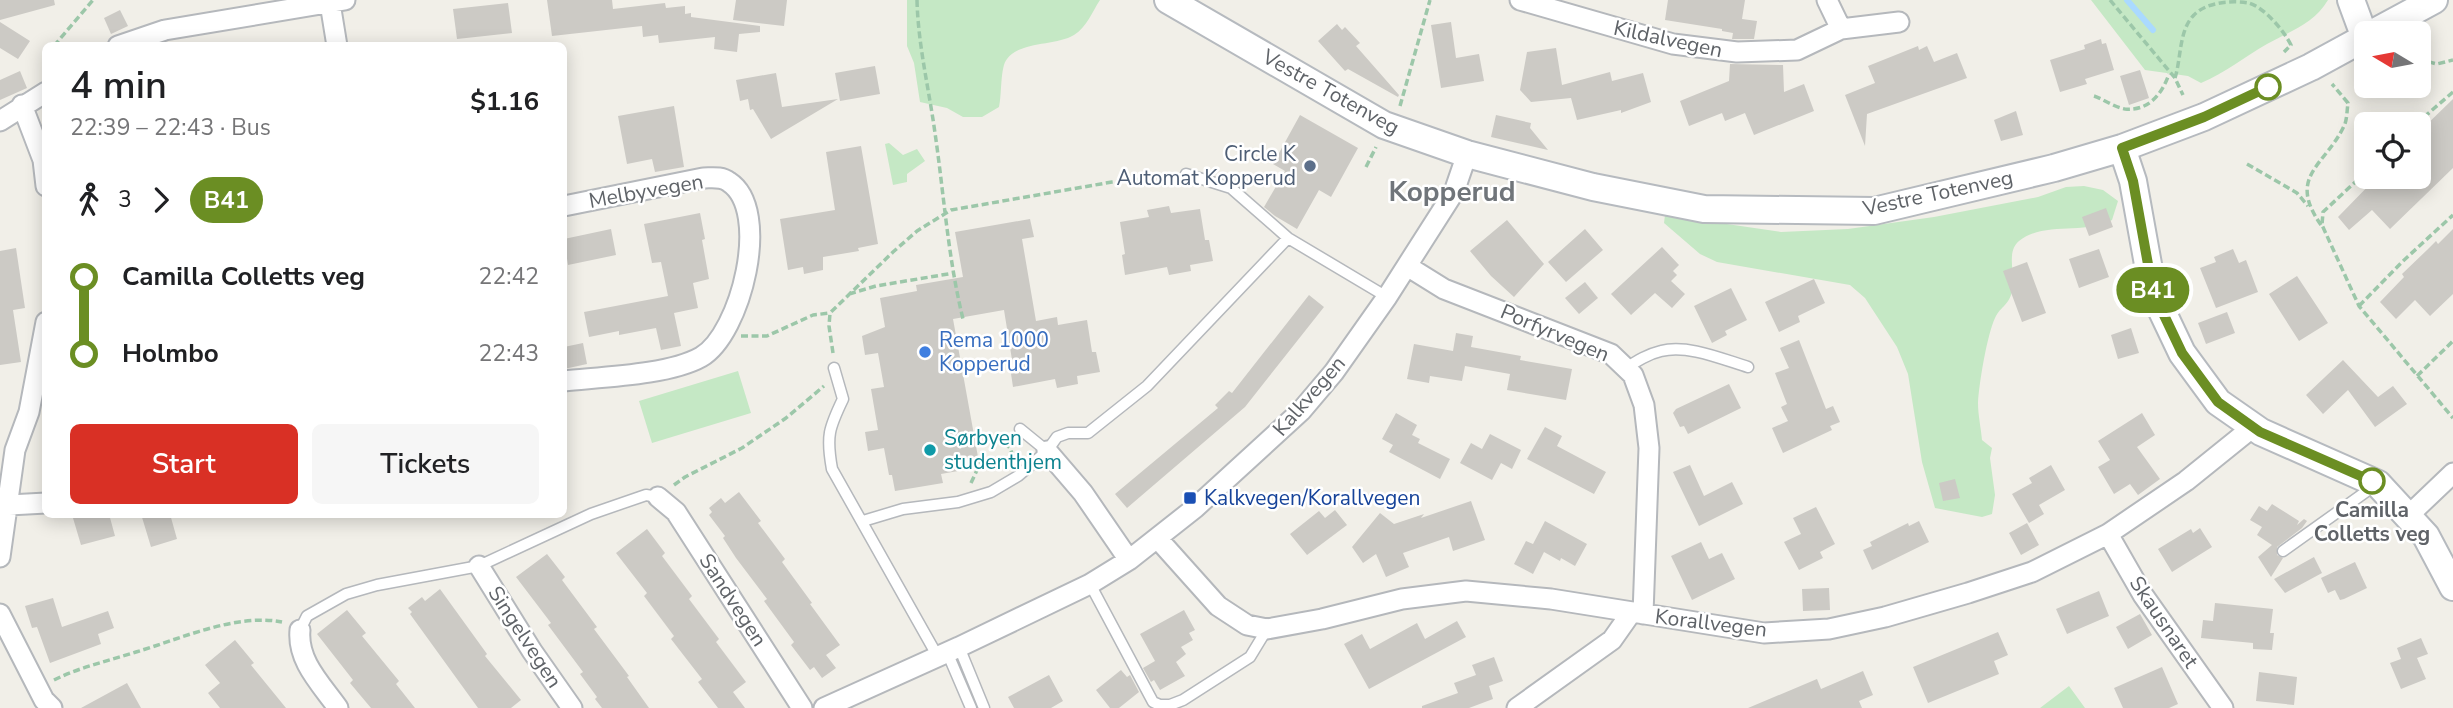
<!DOCTYPE html>
<meta charset="utf-8">
<style>
body{margin:0;font-family:"Nunito Sans",sans-serif;background:#f6f6f6;color:#202124;height:100vh;display:flex;flex-direction:column;font-size:26px;white-space:nowrap}
*{box-sizing:border-box;margin:0}
p{font-size:23px;color:#757577}
.icon{flex:none;width:38px;height:38px;fill:none;stroke:currentColor;stroke-width:2;stroke-linecap:round;stroke-linejoin:round}
.map{position:relative;flex:1;overflow:hidden}
.drawer{position:absolute;left:42px;top:42px;width:525px;height:476px;display:flex;flex-direction:column;background:#fff;border-radius:10px;box-shadow:0 4px 18px #0003}
.drawer>*{flex:none}
.badge{padding:0 14px;border-radius:23px;font-size:24px;line-height:46px}
.needle{width:46px;rotate:280deg}
.fabs{position:absolute;left:2354px;top:21px;display:grid;gap:14px}
.fabs a{display:grid;place-items:center;width:77px;height:77px;border-radius:10px;background:#fff;box-shadow:0 4px 18px #0003;font-size:35px}
.map>.badge{position:absolute;translate:-50% -50%;box-shadow:0 0 0 4px #fff}
.legs{display:flex;align-items:center;gap:10px;height:77px;padding:0 28px;font-size:23px}
.legs p{margin-inline-start:auto}
.overview{display:flex;align-items:center;justify-content:space-between;height:119px;padding:0 28px}
h1{font-size:38px;font-weight:600;line-height:52px}
.action{display:flex;gap:14px;margin-top:auto;padding:14px 28px}
.action a{flex:1;height:80px;border-radius:10px;background:#d93025;color:#fff;font-size:28px;font-weight:600;line-height:80px;text-align:center}
.action a+a{background:#f6f6f6;color:#202124}
ul{padding:0 28px;list-style:none}
li{display:flex;align-items:center;gap:24px;height:77px;font-size:26px}
li i{display:grid;place-items:center;width:10px;height:100%;margin:0 9px;background:currentColor}
li i::after{content:'';width:18px;height:18px;margin:-9px;border:5px solid;border-radius:50%;background:#fff}
li p{margin-inline-start:auto}
li:first-child i{background:linear-gradient(#0000 50%,currentColor 0)}
li:last-child i{background:linear-gradient(currentColor 50%,#0000 0)}
.map>svg:first-child{display:block}
.green{fill:#c5e8c5}
.lines{fill:none;stroke-linecap:round;stroke-linejoin:round}
.stream{stroke:#aadaff;stroke-width:6}
.building{fill:#cccac5}
.lane-casing{stroke:#b5b8bc;stroke-width:13}
.street-casing{stroke:#b5b8bc;stroke-width:23}
.secondary-casing{stroke:#b6babf;stroke-width:30}
.path{stroke:#9cc7a9;stroke-width:3.5;stroke-dasharray:7 3.5;stroke-linecap:butt}
.lane{stroke:#fff;stroke-width:10}
.street{stroke:#fff;stroke-width:19}
.secondary{stroke:#fff;stroke-width:26}
.line-1-casing{stroke:#fff;stroke-width:16}
.line-1{stroke:#6b8e23;stroke-width:10}
.stop-1-dot{fill:#fff;stroke:#6b8e23;stroke-width:3.5}
.service-dot{fill:#5c6f8a;stroke:#fff;stroke-width:2.5}
.shop-dot{fill:#3f7fe0;stroke:#fff;stroke-width:2.5}
.culture-dot{fill:#0f9aa8;stroke:#fff;stroke-width:2.5}
.transit-dot{fill:#1a4fb4;stroke:#fff;stroke-width:2.5}
.labels{text-anchor:middle;stroke-width:5;stroke-linejoin:round;paint-order:stroke}
.street-label{font-size:21px;fill:#5f6368;stroke:#fff}
.service-label{font-size:21px;fill:#4e5e75;stroke:#fff;text-anchor:end}
.shop-label{font-size:21px;fill:#366cbe;stroke:#fff;text-anchor:start}
.culture-label{font-size:21px;fill:#0d838f;stroke:#fff;text-anchor:start}
.transit-label{font-size:21px;fill:#164399;stroke:#fff;text-anchor:start}
.stop-label{font-size:21px;font-weight:bold;fill:#5f6368;stroke:#fff}
.district-label{font-size:28px;font-weight:bold;fill:#70757a;stroke:#fff}
</style>
<div class="map">
<svg width="2453" height="708" viewBox="0 0 2453 708">
<rect width="100%" height="100%" fill="#f1efe8"/>
<!-- green -->
<path class="green" d="M907 0H1100C1092 12 1087 27 1074 35 1056 46 1020 41 1007 59 1000 67 1002 95 999 107L982 117H963L947 108 920 102 914 63 907 46Z
M2091 0H2328C2314 24 2290 31 2267 44 2244 57 2225 73 2201 83L2188 76 2145 70Z
M889 143 903 155 917 149 925 161 907 174V182L893 185 885 144Z
M2084 186 2103 190 2118 201 2112 220C2085 235 2043 221 2019 241 2006 252 2015 273 2013 287 2010 306 2001 305 1995 318 1987 335 1979 384 1978 403 1978 415 1981 428 1982 440L1992 448 1990 458 1995 495 1992 514 1982 517 1935 508 1922 462 1908 374 1897 347 1865 298 1850 285 1717 262 1700 254 1664 223 1665 215 1781 232 1848 229 1934 217 2038 197 2066 187Z
M738 371 751 413 652 443 639 401Z
M2069 686 2085 708H2040Z"/>
<g class="lines">
<!-- stream -->
<path class="stream" d="M2127 0 2153 30"/>
</g>
<!-- building -->
<path class="building" d="M0 0H54L55 5 0 20Z
M547 0H612L613 9 665 3 666 8 685 6V14L691 13V17L760 26V32L739 34 737 52 714 49 715 37 659 43 658 35 643 37 642 26 552 36Z
M736 0H787L784 26 733 20Z
M1668 0H1745L1742 19 1757 21 1754 39H1732L1733 33 1722 31V29L1665 20Z
M508 3 512 33 457 39 453 9Z
M120 10 128 26 111 34 104 18Z
M0 22 30 41 18 59 0 48Z
M1451 22 1456 58 1479 54 1484 81 1441 88 1431 25Z
M1337 24 1342 30 1345 27 1360 43 1356 46 1399 95 1398 97 1348 69 1345 71 1318 41Z
M2101 39 2102 44 2106 43 2114 70 2085 79 2087 84 2060 92 2050 60 2085 49 2084 45Z
M1918 46 1919 50 1927 46 1934 62 1957 53 1967 78 1867 114 1865 146 1845 95 1875 83 1868 66Z
M1556 48 1562 85 1610 72 1612 81 1643 73 1651 102 1621 113V110L1577 120 1571 98 1531 102 1520 90 1527 52Z
M1730 64 1783 65 1784 92 1804 84 1814 111 1754 135 1745 113 1725 121 1722 113 1689 126 1680 101 1729 81Z
M875 66 880 94 840 101 835 73Z
M2140 70 2149 98 2129 105 2120 76Z
M20 71 27 88 0 100V80Z
M776 73 782 107 838 99 771 139 753 109 750 110 748 99 740 101 736 80Z
M2453 99V168L2390 229 2372 210 2349 230 2338 217 2377 177H2418V133Z
M674 106 684 167 655 172 652 159 627 164 618 116Z
M2016 111 2023 135 2001 141 1994 120Z
M1300 115 1358 148 1331 197 1319 190 1297 229 1275 216 1264 207 1285 171 1273 164Z
M1496 115 1531 123 1530 128 1548 150 1491 137Z
M861 146 878 244 858 248 859 251 823 257V270L804 274 803 267 788 270 780 219 835 210 826 152Z
M1169 206 1171 213 1200 209 1205 240H1209L1213 261 1190 265 1191 271 1169 275 1167 267 1125 275 1122 255 1125 254 1120 222 1149 217 1147 210Z
M2106 208 2113 227 2089 236 2082 217Z
M700 213 705 239 702 240 709 279 693 283 698 308 674 313 681 346 661 350 656 328 619 335V331L589 337 584 312 668 296 661 262 652 263 644 224Z
M1030 219 1034 237 1022 239 1036 321 1057 317 1058 325 1087 320 1092 352H1096L1100 372 1077 376 1078 384 1057 388 1055 379 1013 387 1010 367 1013 366 1004 310 953 319 978 457 956 461 958 471 941 474 943 483 895 491 892 475H889L884 448 868 451 865 432 878 430 871 389 884 387 878 353 865 355 862 336 885 327 880 298 917 291 916 285 963 277 955 232Z
M1507 220 1544 264 1514 297 1491 276 1470 251Z
M611 229 616 255 568 265 564 239Z
M1585 229 1603 250 1566 282 1548 262Z
M2453 229V294L2430 316 2415 300 2396 319 2380 302 2404 277 2402 274 2427 250 2436 241 2438 244Z
M1662 247 1679 265 1673 271 1677 275 1671 281 1685 294 1672 308 1655 293 1631 315 1611 294Z
M16 248 25 308 13 310 21 362 0 365V251Z
M2099 249 2109 277 2079 288 2069 259Z
M2233 249 2239 263 2246 260 2258 292 2216 308 2200 268 2216 262 2214 257Z
M2027 262 2046 313 2022 322 2003 271Z
M2297 276 2328 323 2299 341 2269 294Z
M1814 279 1825 303 1798 316 1800 322 1779 332 1765 302Z
M1585 282 1598 298 1579 314 1565 298Z
M1731 288 1747 320 1725 331 1727 335 1712 343 1694 306Z
M1309 295 1324 307 1245 407 1127 508 1115 494 1218 408 1215 405 1229 391 1232 393Z
M2227 312 2235 333 2206 344 2198 323Z
M2131 328 2139 353 2118 359 2111 335Z
M1456 333 1473 336 1471 347 1521 356 1520 360 1572 369 1566 400 1507 390 1510 374 1465 366 1462 381 1430 376 1429 383 1407 379 1414 344 1453 351Z
M1799 340 1826 409 1833 406 1840 422 1830 426 1832 430 1783 453 1772 428 1788 421 1781 407 1787 404 1775 373 1789 368 1780 348Z
M583 343 587 364 564 369V347Z
M2343 360 2378 397 2393 386 2407 404 2375 427 2348 390 2323 414 2306 395Z
M1729 384 1741 408 1688 434 1684 426 1680 427 1673 413 1676 409Z
M1396 413 1417 425 1412 435 1420 439 1418 443 1450 459 1440 479 1389 452 1393 445 1382 439Z
M2142 413 2155 435 2137 447 2160 479 2138 495 2130 484 2114 494 2098 467 2110 460 2098 441Z
M1545 427 1562 436 1557 446 1606 472 1594 494 1527 459Z
M1490 434 1521 450 1512 469 1501 463 1492 480 1460 463 1471 443 1482 449Z
M1690 465 1704 496 1732 482 1743 504 1699 526 1673 472Z
M2051 465 2065 490 2039 505 2044 514 2029 523 2012 494 2032 483 2029 478Z
M1955 479 1960 498 1943 501 1939 483Z
M739 492 761 521 758 523 785 559 782 562 812 603 810 604 840 645 826 655 836 668 822 678 814 667 810 670 791 645 794 642 764 601 767 599 736 558 723 538 725 536 709 515 712 512 709 508 721 498 725 503Z
M1471 501 1485 540 1453 551 1449 537 1403 553 1409 567 1386 577 1376 554 1363 563 1352 547 1380 513 1394 524 1424 514 1421 518Z
M2272 504 2299 521 2297 525 2304 519 2307 521 2302 528 2277 547V555L2283 558 2271 577 2258 557 2272 545 2257 535 2262 527 2250 520 2259 506 2267 511Z
M1816 507 1835 544 1820 552 1823 558 1799 570 1784 542 1801 534 1793 518Z
M1335 510 1347 525 1307 555 1290 534 1319 511 1325 518Z
M88 514H109L115 536 81 545 73 518Z
M141 514H170L177 539 151 547Z
M1545 521 1587 544 1575 566 1561 558 1560 561 1544 552 1533 574 1514 564 1526 541 1533 544Z
M1919 521 1929 542 1872 570 1863 550 1872 546 1870 542 1908 523 1909 526Z
M2027 523 2039 545 2021 555 2009 533Z
M2200 528 2212 547 2172 572 2158 549 2191 529 2193 533Z
M647 529 665 553 662 556 692 596 689 599 719 639 716 642 746 682 733 692 745 708H718L698 682 702 679 671 639 674 636 644 596 647 593 616 553Z
M1701 542 1709 559 1722 553 1735 579 1692 600 1671 556Z
M547 554 565 577 562 580 597 627 594 629 629 676 627 677 649 708H602L595 699 597 697 580 674 583 672 548 625 551 623 516 577Z
M2314 557 2322 573 2285 593 2274 579Z
M2355 562 2367 588 2344 599 2340 600 2335 590 2328 593 2321 578Z
M1829 588 1830 610 1803 611 1802 589Z
M440 589 487 654 485 656 521 700 511 708H478L410 614 412 612 408 608 422 597 425 601Z
M2099 591 2109 616 2067 634 2056 609Z
M53 598 62 627 108 611 114 628 98 634 101 644 50 663 37 627 32 628 25 606Z
M2215 603 2273 609 2270 633H2274L2272 650 2253 649V643L2201 638 2203 620 2213 621Z
M347 610 366 633 362 636 399 681 396 684 415 708H371L350 683 353 680 317 634Z
M1184 610 1195 630 1189 633 1193 640 1181 647 1186 654 1176 662 1185 676 1160 690 1154 680 1151 682 1143 668 1155 661 1140 634Z
M2140 614 2152 635 2128 649 2116 627Z
M1457 621 1466 637 1369 689 1344 644 1362 634 1370 649 1417 623 1425 639Z
M1998 632 2008 655 1994 661 1999 674 1928 703 1913 667Z
M2421 638 2428 654 2417 658 2426 679 2401 689 2390 663 2401 659 2397 648Z
M235 640 254 663 251 665 286 708H220L208 693 220 683 205 665Z
M1494 657 1503 681 1489 686 1493 699 1469 708H1422V706L1458 693 1454 683 1476 675 1472 665Z
M2162 667 2178 704 2169 708H2123L2114 688Z
M1121 670 1127 677 1130 675 1139 692 1119 708H1110L1096 690Z
M1863 671 1873 695 1859 701 1862 708H1748L1817 679 1821 689Z
M2259 672 2297 677 2294 705 2256 701Z
M1049 675 1063 701 1051 708H1014L1008 697Z
M127 683 141 708H81Z"/>
<g class="lines">
<!-- lane casing -->
<g class="lane-casing">
<path id="lane" d="M1186 174 1231 188 1288 238 1387 297
M834 368 843 399C829 428 826 436 832 469L938 657
M1626 368C1637 361 1648 354 1661 351 1687 344 1722 359 1748 367
M1020 429 1047 451
M863 521 903 509 958 502 991 492 1018 476 1047 451 1057 437 1068 433H1088L1147 386 1288 238
M2283 551 2374 486
M1090 584 1153 702 1160 705H1170L1183 700 1250 657 1267 629
M300 630 307 616 346 594 377 585 479 566 591 514 646 495 658 497
M959 647 984 708
M947 652 971 708"/>
</g>
<!-- street casing -->
<g class="street-casing">
<path id="street" d="M1520 0 1673 44 1737 52 1797 50 1841 29 1899 22
M1827 0 1841 29
M330 3 337 46
M118 46 165 30 345 0
M22 105 43 160 46 186
M0 121 46 92
M564 206 703 178C712 178 721 176 729 182 772 210 741 334 701 357 669 375 602 377 564 381
M1407 266 1444 289 1611 354 1633 375 1644 405 1649 448 1643 614
M1047 451 1083 493 1129 560
M658 497 676 512 802 708
M9 505 46 503
M2408 516 2453 473
M2108 534 2143 595 2223 708
M1158 539 1218 606 1247 625 1267 629 1322 619 1402 599 1466 591 1551 599 1764 633 1829 629 1885 617 1968 593 2032 572 2108 534 2186 481 2253 427
M0 557 15 450 29 412 46 322
M479 566 532 651 572 708
M0 614 44 700 52 708
M300 630C297 661 321 684 338 708
M824 708 959 647 1090 584 1129 560 1195 508 1301 411 1334 372 1387 297 1454 192 1467 154
M1517 708 1612 640 1631 613"/>
</g>
<!-- secondary casing -->
<g class="secondary-casing">
<path id="secondary" d="M1168 0 1384 125 1467 154 1593 187 1704 209 1874 211 2054 168 2122 148 2204 117 2311 67 2366 37
M2351 0 2365 38
M2373 33 2434 0
M2122 148 2133 181 2153 292 2182 353 2218 402 2261 432 2378 484 2426 536 2453 587"/>
</g>
<!-- path -->
<path class="path" d="M917 0C918 45 929 89 935 133 944 195 948 258 963 319
M2110 0 2175 78 2183 95
M54 46 93 0
M2418 59 2437 64 2453 60
M2175 78C2181 59 2179 31 2193 16 2205 2 2232 0 2249 3 2265 8 2284 31 2291 45L2284 52
M2094 96C2103 99 2116 108 2125 109 2149 111 2162 94 2169 74
M1400 106 1430 0
M2416 124 2453 92
M2247 164 2297 193 2308 206
M1366 167 1376 147
M2366 172 2323 212 2322 225 2359 306 2453 418
M2321 225C2286 175 2326 166 2345 124 2347 118 2347 110 2348 103L2332 84
M849 294 876 286 954 273
M2359 306 2402 262 2453 215
M741 336H767L813 315 830 313
M833 353 829 326 830 313 893 252 917 231 951 210 1112 182 1171 176
M2417 376 2453 341
M1004 443 1010 448 1015 461
M971 483 983 457
M674 485 685 477 742 448 786 418 824 386
M54 680C80 667 108 661 136 652 180 639 236 613 282 622"/>
<!-- lane -->
<use href="#lane" class="lane"/>
<!-- street -->
<use href="#street" class="street"/>
<!-- secondary -->
<use href="#secondary" class="secondary"/>
</g>
<g class="lines">
<!-- line-1 casing -->
<g class="line-1-casing">
<path id="line-1" d="M2268 87 2204 117 2122 148 2133 181 2153 292 2182 353 2218 402 2260 432 2372 481"/>
</g>
<!-- line-1 -->
<use href="#line-1" class="line-1"/>
</g>
<!-- markers -->
<g class="stop-1-dot">
<circle cx="2268" cy="87" r="12"/>
<circle cx="2372" cy="481" r="12"/>
</g>
<circle class="service-dot" cx="1310" cy="166" r="7"/>
<circle class="shop-dot" cx="925" cy="352" r="7"/>
<circle class="culture-dot" cx="930" cy="450" r="7"/>
<rect class="transit-dot" x="1183" y="491" width="14" height="14" rx="3.5"/>
<g class="labels">
<!-- street labels -->
<g class="street-label">
<text transform="translate(1668 39) rotate(12)" y="7">Kildalvegen</text>
<text transform="translate(1331 92) rotate(29)" y="7">Vestre Totenveg</text>
<text transform="translate(646 191) rotate(-10)" y="7">Melbyvegen</text>
<text transform="translate(1938 193) rotate(-12)" y="7">Vestre Totenveg</text>
<text transform="translate(1555 333) rotate(23)" y="7">Porfyrvegen</text>
<text transform="translate(1309 396) rotate(-49)" y="7">Kalkvegen</text>
<text transform="translate(733 600) rotate(57)" y="7">Sandvegen</text>
<text transform="translate(2164 622) rotate(56)" y="7">Skausnaret</text>
<text transform="translate(1711 623) rotate(7)" y="7">Korallvegen</text>
<text transform="translate(525 637) rotate(57)" y="7">Singelvegen</text>
</g>
<!-- service labels -->
<g class="service-label">
<text x="1296" y="161">Circle K<tspan x="1296" dy="24">Automat Kopperud</tspan></text>
</g>
<!-- shop labels -->
<g class="shop-label">
<text x="939" y="347">Rema 1000<tspan x="939" dy="24">Kopperud</tspan></text>
</g>
<!-- culture labels -->
<g class="culture-label">
<text x="944" y="445">Sørbyen<tspan x="944" dy="24">studenthjem</tspan></text>
</g>
<!-- transit labels -->
<g class="transit-label">
<text x="1204" y="505">Kalkvegen/Korallvegen</text>
</g>
<!-- stop labels -->
<g class="stop-label">
<text x="2372" y="517">Camilla<tspan x="2372" dy="24">Colletts veg</tspan></text>
</g>
<!-- district labels -->
<g class="district-label">
<text x="1452" y="201">Kopperud</text>
</g>
</g>
</svg>
<div class="fabs">
<a><svg class="needle" viewBox="-14 -14 28 28"><path d="M0-13l5 13h-10z" fill="#e53935"/><path d="M0 13l5-13h-10z" fill="#757577"/></svg></a>
<a><svg class="icon" aria-label="locate" viewBox="0 0 24 24"><circle cx="12" cy="12" r="6"/><path d="M12 2v4M12 18v4M2 12h4M18 12h4"/></svg></a>
</div>
<b class="badge" style="left:2153px;top:290px;background:#6b8e23;color:#fff">B41</b>
<section class="drawer">
<div class="overview"><div><h1>4 min</h1><p>22:39 – 22:43 · Bus</p></div><b>$1.16</b></div>
<div class="legs"><svg class="icon" aria-label="walk" viewBox="0 0 24 24"><circle cx="13" cy="4" r="2"/><path d="M13 8l-2 6 4 7M11 14l-3 7M7 12l3-4h3l4 4"/></svg>3<svg class="icon" aria-label="forward" viewBox="0 0 24 24"><path d="M9 5l7 7-7 7"/></svg><b class="badge" style="background:#6b8e23;color:#fff">B41</b></div>
<ul>
<li><i style="color:#6b8e23"></i><b>Camilla Colletts veg</b><p>22:42</p></li>
<li><i style="color:#6b8e23"></i><b>Holmbo</b><p>22:43</p></li>
</ul>
<div class="action"><a>Start</a><a>Tickets</a></div>
</section>
</div>
